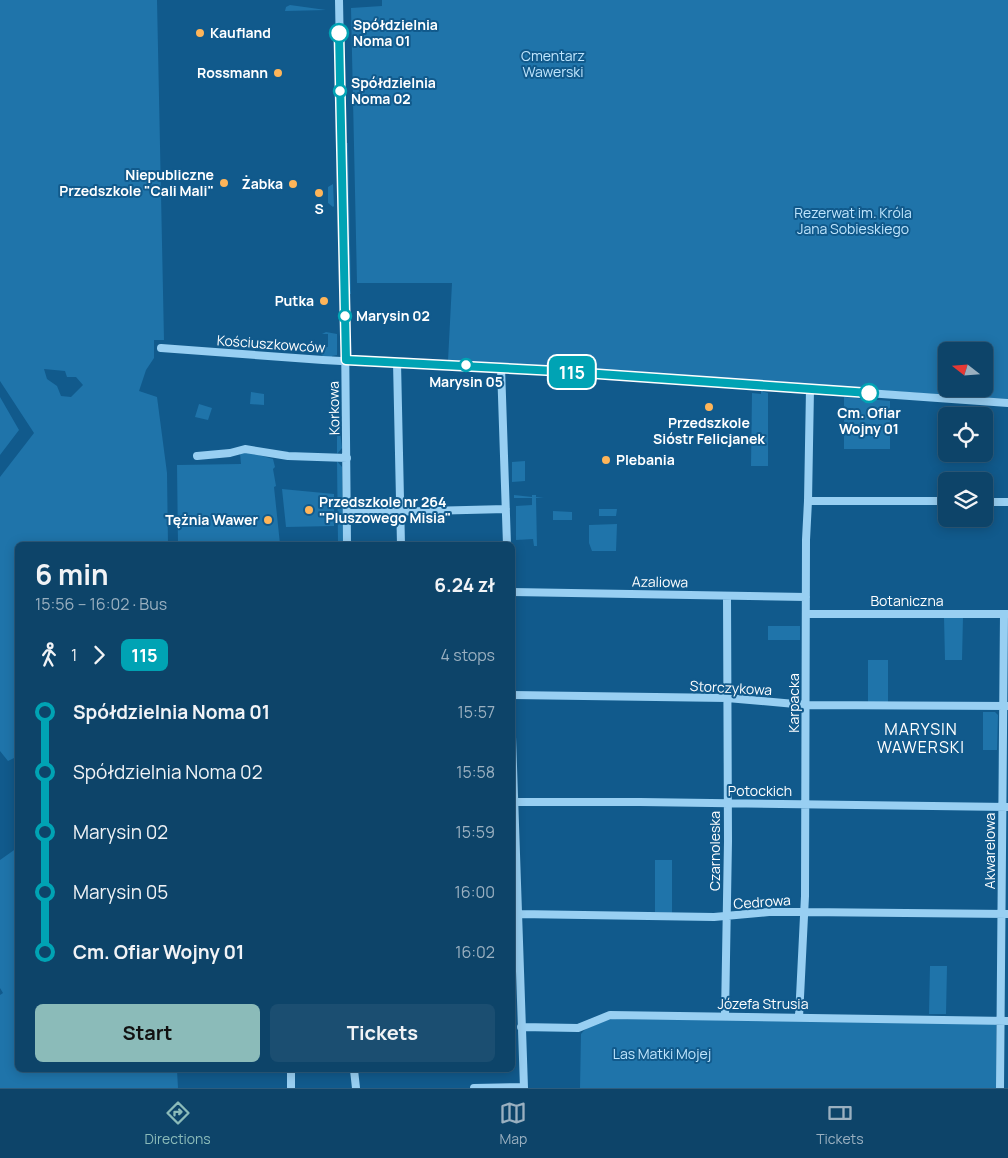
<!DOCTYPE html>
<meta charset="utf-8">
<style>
body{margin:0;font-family:Manrope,sans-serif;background:#1b4e71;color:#f1f3f6;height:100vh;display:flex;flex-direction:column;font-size:19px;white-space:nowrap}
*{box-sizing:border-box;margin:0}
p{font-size:16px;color:#9ab0c0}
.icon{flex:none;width:28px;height:28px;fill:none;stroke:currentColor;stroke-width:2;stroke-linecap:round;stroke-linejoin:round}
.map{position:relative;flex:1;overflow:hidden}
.side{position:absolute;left:15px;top:542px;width:500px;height:530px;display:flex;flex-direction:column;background:#0d4469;border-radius:8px;box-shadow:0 2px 12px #0003,0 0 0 1px #2d5c7d}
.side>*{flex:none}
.badge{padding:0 10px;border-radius:8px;font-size:18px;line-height:32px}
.needle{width:32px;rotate:287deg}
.buttons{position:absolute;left:938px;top:342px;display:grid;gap:10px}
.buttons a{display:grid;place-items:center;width:55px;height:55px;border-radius:8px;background:#0d4469;box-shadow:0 2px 12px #0003,0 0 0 1px #2d5c7d;font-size:25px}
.map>.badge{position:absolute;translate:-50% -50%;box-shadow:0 0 0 2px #fff}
.legs{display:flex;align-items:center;gap:8px;height:55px;padding:0 20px;font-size:16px}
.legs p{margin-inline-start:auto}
.headline{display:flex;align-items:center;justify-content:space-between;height:85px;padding:0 20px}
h1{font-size:28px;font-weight:700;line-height:38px}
.action{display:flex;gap:10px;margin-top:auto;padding:10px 20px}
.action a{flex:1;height:58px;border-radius:8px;background:#8bbbb9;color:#111;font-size:20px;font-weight:700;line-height:58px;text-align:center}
.action a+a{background:#1b4e71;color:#f1f3f6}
ul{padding:0 20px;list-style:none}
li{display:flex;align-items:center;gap:18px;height:60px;font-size:19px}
li i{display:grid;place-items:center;width:8px;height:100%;margin:0 6px;background:currentColor}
li i::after{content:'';width:12px;height:12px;margin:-6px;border:4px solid;border-radius:50%;background:#0d4469}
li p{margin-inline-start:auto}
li:first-child i{background:linear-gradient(#0000 50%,currentColor 0)}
li:last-child i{background:linear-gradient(currentColor 50%,#0000 0)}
.tab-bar{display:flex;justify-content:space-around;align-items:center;height:70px;border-top:1px solid #2d5c7d;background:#0d4469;font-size:14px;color:#9ab0c0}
.tab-bar a{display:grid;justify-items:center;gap:2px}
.tab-bar .active{color:#8bbbb9}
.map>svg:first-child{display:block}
.green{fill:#1f74aa;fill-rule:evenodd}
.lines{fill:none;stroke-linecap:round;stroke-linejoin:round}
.minor{stroke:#98cff2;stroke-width:8}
.line-1-casing{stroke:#fff;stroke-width:11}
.line-1{stroke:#00a3b4;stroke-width:8}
.poi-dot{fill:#ffb559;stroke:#115a8c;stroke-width:2}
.stop-1-dot{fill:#fff;stroke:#00a3b4;stroke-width:2.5}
.labels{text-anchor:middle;stroke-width:4;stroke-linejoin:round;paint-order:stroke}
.stop-label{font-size:14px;font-weight:bold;fill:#fff;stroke:#115a8c;text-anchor:start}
.poi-label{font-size:14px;font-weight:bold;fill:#fff;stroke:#115a8c;text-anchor:end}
.park-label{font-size:14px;fill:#bfe5fd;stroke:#115a8c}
.street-label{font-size:14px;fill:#fff;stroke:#115a8c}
.quarter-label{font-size:16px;letter-spacing:1px;fill:#fff;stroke:#115a8c}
</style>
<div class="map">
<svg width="1008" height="1088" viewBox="0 0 1008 1088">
<rect width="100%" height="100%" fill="#115a8c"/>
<!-- green -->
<path class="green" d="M0 0H157L164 340H154V358L146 370 139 391 157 397 167 473 168 545H18V759L16 757 8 761 0 751V477L34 433 0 381ZM44 369 65 371 67 377H76L83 385 71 397 61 396 57 386 47 379Z
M382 0H1008V399L448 361 452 283H357L351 8 382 6ZM946 351H984V389H946Z
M290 5 326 10 285 11 286 7Z
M346 143H348L351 294H350Z
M333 184 334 206 333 207 328 203V187Z
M326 332 337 334V355L332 356V358L323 356 318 351 322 347H328V334H322Z
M761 391 768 393V466H751L752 393 761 394Z
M251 392 264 394V405L250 404Z
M0 397 19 430 0 455Z
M844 397 890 401V449H844Z
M199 404 212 408 208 420 195 417Z
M339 424 342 448 337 454V426Z
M248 452 273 459 275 467 273 469 276 486 274 487 280 544 178 545 177 465 241 464 240 453Z
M337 461 342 467 343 545 338 544Z
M525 461V481L512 482V462Z
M282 489 334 494V526L286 527Z
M514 495 532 497V495H536V497H544L536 498 537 546H534L533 539 516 540V506L532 505V498H514Z
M599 509H617L616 516H599Z
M553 511 572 512V520H553Z
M617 524 616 551H592L589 543V525Z
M944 617H963L962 660H945Z
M768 626H800V640H768Z
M868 660H888V702H868Z
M983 712H995L998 715 997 750H983Z
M17 848 18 1070H177L178 1088H0V995L3 993 0 988V860Z
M655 860H672V913L655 912Z
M930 966H947L946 1014H929Z
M612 1019 994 1023 996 1025V1088H580L581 1034C588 1025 600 1021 612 1019Z"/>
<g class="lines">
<!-- minor -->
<path class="minor" d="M339 0 345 331 347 545
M161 348 323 360 341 361 355 360 556 371 1008 403
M397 362 401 545
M501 367 507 545
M197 456 230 453 245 449 288 456 347 458
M808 501H946
M984 502H1008
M347 513 506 509
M512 592 806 597
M806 614H1007
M512 695 727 698 806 705 1008 706
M512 737 524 1088
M512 802H640L1008 807
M518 914 714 917 769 912H803L1008 914
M725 1016 728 841 727 596
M799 1017 805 896 806 540 808 501 810 389
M521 1027 578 1028 610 1015 1008 1021
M291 1070V1088
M354 1070 356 1088
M474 1088 524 1087
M1000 1088 1004 614"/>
</g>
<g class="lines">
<!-- line-1 casing -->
<g class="line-1-casing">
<path id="line-1" d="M339 33 346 360 556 371 869 393"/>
</g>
<!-- line-1 -->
<use href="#line-1" class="line-1"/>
</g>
<!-- markers -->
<g class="poi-dot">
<circle cx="200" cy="33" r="5"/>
<circle cx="278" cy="73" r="5"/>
<circle cx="224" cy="183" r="5"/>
<circle cx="293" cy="184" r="5"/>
<circle cx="319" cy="193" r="5"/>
<circle cx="324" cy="301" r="5"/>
<circle cx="709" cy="407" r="5"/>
<circle cx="606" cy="460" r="5"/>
<circle cx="309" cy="510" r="5"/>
<circle cx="268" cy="520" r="5"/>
</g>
<g class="stop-1-dot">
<circle cx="339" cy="33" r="9"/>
<circle cx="340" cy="91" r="6"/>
<circle cx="345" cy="316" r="6"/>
<circle cx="466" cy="365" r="6"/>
<circle cx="869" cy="393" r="9"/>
</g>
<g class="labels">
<!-- stop labels -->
<g class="stop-label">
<text x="353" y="30">Spółdzielnia<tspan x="353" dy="16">Noma 01</tspan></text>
<text x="351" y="88">Spółdzielnia<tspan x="351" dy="16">Noma 02</tspan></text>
<text x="356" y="321">Marysin 02</text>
<text x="466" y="387" text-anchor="middle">Marysin 05</text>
<text x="869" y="418" text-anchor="middle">Cm. Ofiar<tspan x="869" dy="16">Wojny 01</tspan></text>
</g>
<!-- poi labels -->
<g class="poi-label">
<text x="210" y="38" text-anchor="start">Kaufland</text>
<text x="268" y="78">Rossmann</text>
<text x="214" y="180">Niepubliczne<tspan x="214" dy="16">Przedszkole "Cali Mali"</tspan></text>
<text x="283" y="189">Żabka</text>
<text x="319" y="214" text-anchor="middle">S</text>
<text x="314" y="306">Putka</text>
<text x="709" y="428" text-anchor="middle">Przedszkole<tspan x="709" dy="16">Sióstr Felicjanek</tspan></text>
<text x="616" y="465" text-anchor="start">Plebania</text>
<text x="319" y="507" text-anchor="start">Przedszkole nr 264<tspan x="319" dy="16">"Pluszowego Misia"</tspan></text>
<text x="258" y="525">Tężnia Wawer</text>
</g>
<!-- park labels -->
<g class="park-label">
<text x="553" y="61">Cmentarz<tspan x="553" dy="16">Wawerski</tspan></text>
<text x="853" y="218">Rezerwat im. Króla<tspan x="853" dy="16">Jana Sobieskiego</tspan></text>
<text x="662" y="1059">Las Matki Mojej</text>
</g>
<!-- street labels -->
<g class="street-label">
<text transform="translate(271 344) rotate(4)" y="5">Kościuszkowców</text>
<text transform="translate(334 408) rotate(-91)" y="5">Korkowa</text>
<text transform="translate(660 582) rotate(1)" y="5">Azaliowa</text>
<text x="907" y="606">Botaniczna</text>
<text transform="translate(731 688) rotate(3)" y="5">Storczykowa</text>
<text transform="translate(794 703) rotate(-90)" y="5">Karpacka</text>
<text x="760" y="796">Potockich</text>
<text transform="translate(715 851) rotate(-90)" y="5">Czarnoleska</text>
<text transform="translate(990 851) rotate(-90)" y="5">Akwarelowa</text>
<text transform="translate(762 902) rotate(-4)" y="5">Cedrowa</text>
<text x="763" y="1009">Józefa Strusia</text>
</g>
<!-- quarter labels -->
<g class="quarter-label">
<text x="921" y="735">MARYSIN<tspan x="921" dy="18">WAWERSKI</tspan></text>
</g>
</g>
</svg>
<div class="buttons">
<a><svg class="needle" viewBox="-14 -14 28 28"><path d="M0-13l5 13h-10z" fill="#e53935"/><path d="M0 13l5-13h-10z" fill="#9ab0c0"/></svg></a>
<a><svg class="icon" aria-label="locate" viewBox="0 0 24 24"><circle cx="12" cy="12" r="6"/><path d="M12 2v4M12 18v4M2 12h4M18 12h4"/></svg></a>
<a><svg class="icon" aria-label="layers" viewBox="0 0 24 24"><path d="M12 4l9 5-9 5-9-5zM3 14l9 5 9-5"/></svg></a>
</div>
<b class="badge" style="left:572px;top:372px;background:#00a3b4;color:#fff">115</b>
<section class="side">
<div class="headline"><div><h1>6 min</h1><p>15:56 – 16:02 · Bus</p></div><b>6.24 zł</b></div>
<div class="legs"><svg class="icon" aria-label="walk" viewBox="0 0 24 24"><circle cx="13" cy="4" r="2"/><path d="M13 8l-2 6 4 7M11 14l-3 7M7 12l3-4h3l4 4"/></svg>1<svg class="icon" aria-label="forward" viewBox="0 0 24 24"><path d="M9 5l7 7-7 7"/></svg><b class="badge" style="background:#00a3b4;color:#fff">115</b><p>4 stops</p></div>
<ul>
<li><i style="color:#00a3b4"></i><b>Spółdzielnia Noma 01</b><p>15:57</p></li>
<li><i style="color:#00a3b4"></i><span>Spółdzielnia Noma 02</span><p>15:58</p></li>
<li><i style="color:#00a3b4"></i><span>Marysin 02</span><p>15:59</p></li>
<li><i style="color:#00a3b4"></i><span>Marysin 05</span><p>16:00</p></li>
<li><i style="color:#00a3b4"></i><b>Cm. Ofiar Wojny 01</b><p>16:02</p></li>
</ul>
<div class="action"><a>Start</a><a>Tickets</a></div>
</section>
</div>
<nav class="tab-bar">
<a class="active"><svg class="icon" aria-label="directions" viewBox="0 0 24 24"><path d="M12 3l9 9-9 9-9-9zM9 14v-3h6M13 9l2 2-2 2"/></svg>Directions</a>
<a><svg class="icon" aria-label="map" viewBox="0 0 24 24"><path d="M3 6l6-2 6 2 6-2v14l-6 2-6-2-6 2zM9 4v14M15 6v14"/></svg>Map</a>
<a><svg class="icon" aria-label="tickets" viewBox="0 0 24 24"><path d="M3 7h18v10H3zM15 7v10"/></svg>Tickets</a>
</nav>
